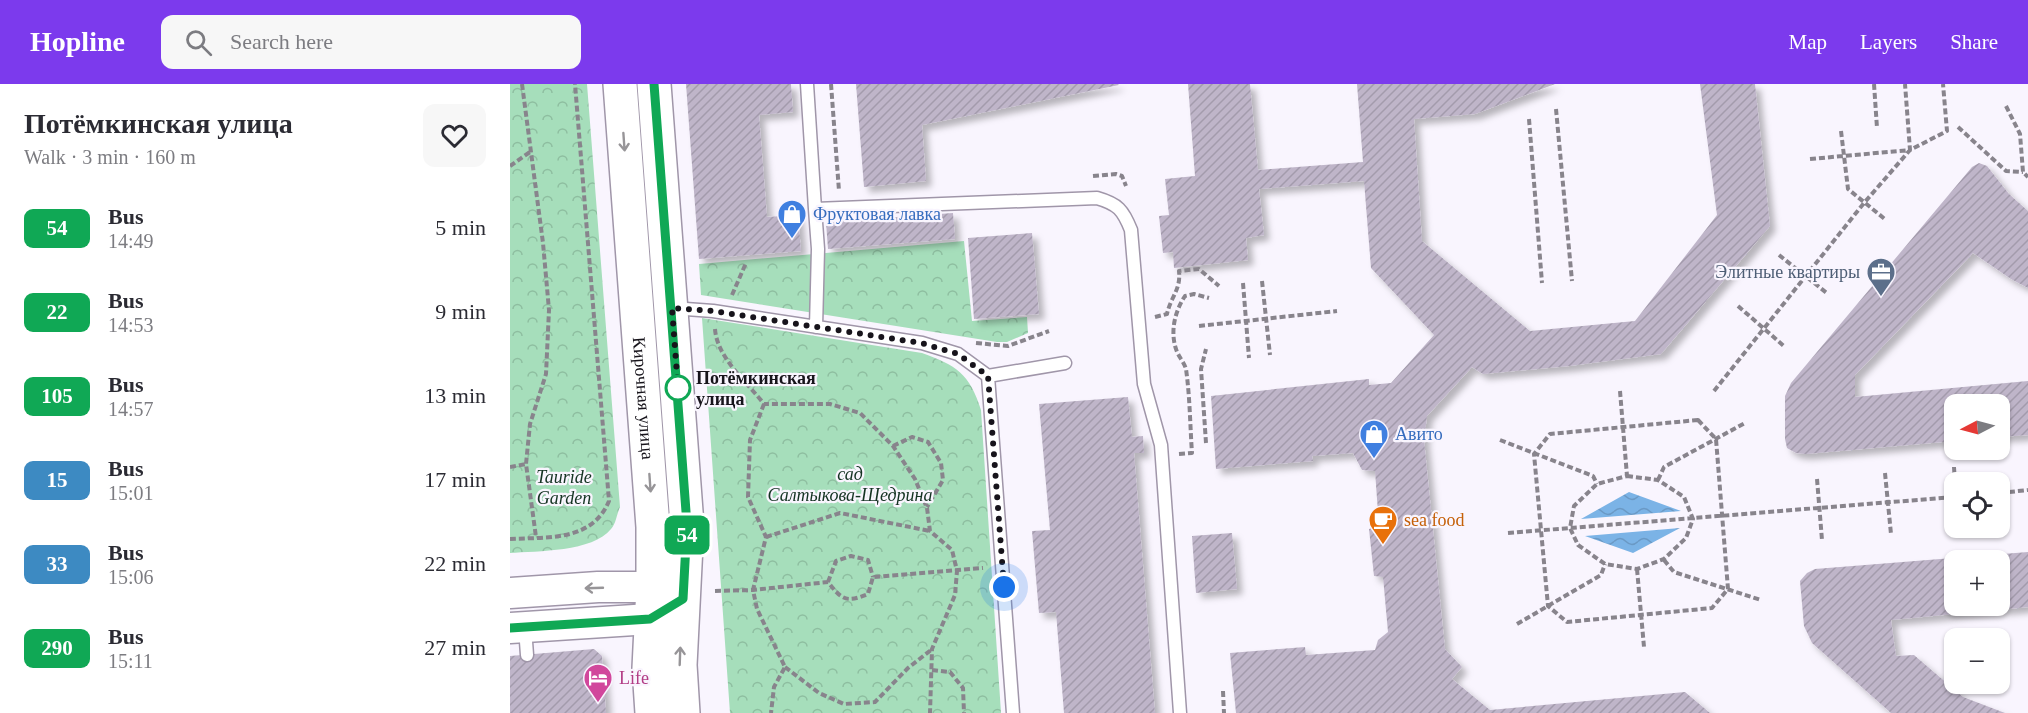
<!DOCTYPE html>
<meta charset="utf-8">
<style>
body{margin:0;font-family:Georgia,serif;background:#f7f7f7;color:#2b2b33;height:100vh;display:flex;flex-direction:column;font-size:22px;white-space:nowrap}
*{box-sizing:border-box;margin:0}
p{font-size:20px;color:#7c7c81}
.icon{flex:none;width:33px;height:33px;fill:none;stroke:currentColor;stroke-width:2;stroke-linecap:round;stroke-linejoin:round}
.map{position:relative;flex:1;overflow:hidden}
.side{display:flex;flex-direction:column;background:#fff;width:510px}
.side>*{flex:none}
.badge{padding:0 12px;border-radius:9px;font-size:21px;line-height:39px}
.needle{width:39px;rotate:264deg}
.tools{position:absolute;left:1434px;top:310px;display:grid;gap:12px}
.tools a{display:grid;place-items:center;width:66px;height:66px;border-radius:12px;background:#fff;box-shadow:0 2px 4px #0004;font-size:30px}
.you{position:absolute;width:30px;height:30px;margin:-15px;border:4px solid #fff;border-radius:50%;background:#1a73e8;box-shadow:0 0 0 9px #1a73e833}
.map>.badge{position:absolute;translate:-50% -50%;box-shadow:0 0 0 3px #fff}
.round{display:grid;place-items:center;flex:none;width:63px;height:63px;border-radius:12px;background:#f7f7f7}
.head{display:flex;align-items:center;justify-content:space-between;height:102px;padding:0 24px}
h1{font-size:28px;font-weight:700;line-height:45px}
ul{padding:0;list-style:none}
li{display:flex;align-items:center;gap:18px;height:84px;padding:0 24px}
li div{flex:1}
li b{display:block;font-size:22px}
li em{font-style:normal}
li .badge{min-width:66px;font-weight:700;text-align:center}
header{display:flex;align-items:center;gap:36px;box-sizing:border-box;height:84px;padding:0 30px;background:#7c3aed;color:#fff}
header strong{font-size:28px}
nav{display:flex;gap:33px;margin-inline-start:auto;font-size:21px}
.search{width:420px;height:54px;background:#f7f7f7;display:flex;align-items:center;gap:15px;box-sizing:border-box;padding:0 21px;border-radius:12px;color:#7c7c81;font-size:22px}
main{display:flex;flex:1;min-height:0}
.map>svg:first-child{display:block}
.park{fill:url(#park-crowns)}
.water{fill:url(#water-waves)}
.building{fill:url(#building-hatch);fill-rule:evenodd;filter:url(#shadow)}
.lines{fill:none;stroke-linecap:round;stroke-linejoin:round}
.service-casing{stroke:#a096a9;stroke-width:15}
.tertiary-casing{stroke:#a096a9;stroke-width:33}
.secondary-casing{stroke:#a096a9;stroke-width:36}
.path{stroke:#88848c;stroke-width:4;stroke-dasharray:6 3;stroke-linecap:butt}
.service{stroke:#fff;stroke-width:12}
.tertiary{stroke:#fff;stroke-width:30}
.secondary{stroke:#fff;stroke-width:33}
.oneway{stroke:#979598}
.line-casing{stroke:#fff;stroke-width:14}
.line{stroke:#10a855;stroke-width:9}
.walk{stroke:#17141b;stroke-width:6;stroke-dasharray:0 10.8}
.stop-dot{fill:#fff;stroke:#10a855;stroke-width:3}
.labels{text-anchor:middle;stroke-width:4.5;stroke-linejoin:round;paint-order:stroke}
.shop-label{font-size:18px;fill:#366cbe;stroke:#f9f5fe;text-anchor:start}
.service-label{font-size:18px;fill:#4e5e75;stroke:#f9f5fe;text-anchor:end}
.stop-label{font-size:18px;font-weight:bold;fill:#17141b;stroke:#f9f5fe;text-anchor:start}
.street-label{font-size:18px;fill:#17141b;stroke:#f9f5fe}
.park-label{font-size:18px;font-style:italic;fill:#143322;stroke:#f9f5fe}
.food-label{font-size:18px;fill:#c56008;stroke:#f9f5fe;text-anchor:start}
.hotel-label{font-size:18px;fill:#b23c85;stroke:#f9f5fe;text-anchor:start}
</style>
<header>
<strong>Hopline</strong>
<div class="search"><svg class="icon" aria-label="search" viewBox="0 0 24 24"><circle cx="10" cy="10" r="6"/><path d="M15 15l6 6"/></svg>Search here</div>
<nav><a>Map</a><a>Layers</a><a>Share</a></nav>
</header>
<main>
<section class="side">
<div class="head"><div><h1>Потёмкинская улица</h1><p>Walk · 3 min · 160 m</p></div><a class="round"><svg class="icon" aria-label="heart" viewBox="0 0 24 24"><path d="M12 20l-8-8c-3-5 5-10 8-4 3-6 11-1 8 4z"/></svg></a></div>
<ul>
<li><span class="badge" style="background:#10a855;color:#fff">54</span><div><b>Bus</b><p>14:49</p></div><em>5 min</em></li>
<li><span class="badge" style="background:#10a855;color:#fff">22</span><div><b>Bus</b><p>14:53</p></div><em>9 min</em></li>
<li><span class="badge" style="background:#10a855;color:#fff">105</span><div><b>Bus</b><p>14:57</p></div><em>13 min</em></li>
<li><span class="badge" style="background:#3d8ac2;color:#fff">15</span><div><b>Bus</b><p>15:01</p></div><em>17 min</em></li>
<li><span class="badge" style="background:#3d8ac2;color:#fff">33</span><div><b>Bus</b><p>15:06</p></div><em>22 min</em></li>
<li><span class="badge" style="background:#10a855;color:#fff">290</span><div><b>Bus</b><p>15:11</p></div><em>27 min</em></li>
</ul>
</section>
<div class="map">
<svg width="1518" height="629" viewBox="0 0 1518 629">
<defs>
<pattern id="park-crowns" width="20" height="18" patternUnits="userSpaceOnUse" patternTransform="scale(1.5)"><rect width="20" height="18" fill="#a6debb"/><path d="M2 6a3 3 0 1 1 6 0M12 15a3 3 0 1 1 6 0" fill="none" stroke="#8ebea0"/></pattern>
<pattern id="water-waves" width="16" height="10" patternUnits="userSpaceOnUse" patternTransform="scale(1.5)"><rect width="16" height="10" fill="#7bb3e6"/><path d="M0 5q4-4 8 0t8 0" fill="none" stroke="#6a99c5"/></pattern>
<pattern id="building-hatch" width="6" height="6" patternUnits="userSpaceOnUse" patternTransform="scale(1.5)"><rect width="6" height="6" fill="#bfb5c9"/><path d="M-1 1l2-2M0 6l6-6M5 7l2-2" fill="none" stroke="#a39bac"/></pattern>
<filter id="shadow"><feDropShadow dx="5.5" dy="5.5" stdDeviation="3" flood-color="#0004"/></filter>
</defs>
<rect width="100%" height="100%" fill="#f9f5fe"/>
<!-- park -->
<path class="park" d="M0 0H77L110 423C107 429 106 440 101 445 83 468 27 467 0 469Z
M454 157 462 237 517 233 518 249 497 258H487L191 211 189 180Z
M192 234 412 269C446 281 460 290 471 326L491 629H220Z"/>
<!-- water -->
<path class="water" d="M1119 408 1171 427 1071 435Z
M1170 444 1123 469 1075 452Z"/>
<!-- building -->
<path class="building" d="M176 0H281L283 28 249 31 257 133 288 131 291 167 189 175Z
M346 0H608L609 1 412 41 416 97 354 103Z
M678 0H740L748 86 853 78 847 0H1045L965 30 904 35 912 157 1020 247 1125 237 1207 131 1190 0H1245L1260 142 1151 270 1059 282 973 290 962 283 917 332 914 356 935 565 952 583 942 595 980 626 1175 608 1200 629H726L720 569 795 563 796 571 865 566 868 556 878 548 873 493 864 492 859 445 869 442 865 387 852 386 843 369 802 372 803 377 706 385 701 312 859 295V301L881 299 924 251 861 184 854 97 749 105 754 151 736 154 738 176 664 184 663 168 653 169 649 132 659 131 655 95 685 92Z
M1469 79 1477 82 1499 110 1518 127V204L1501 195 1463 169 1345 291V313L1518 297V351L1490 353V321H1444V357L1296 370 1286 369 1277 364 1275 355V312L1281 299 1462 83Z
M443 129 445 155 318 165 316 138Z
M522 149 529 230 464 235 458 154Z
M618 313 622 353 633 352 634 369H624L645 629H554L546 528 529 529 522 447 540 446 529 320Z
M722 449 727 505 686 509 682 452Z
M1518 468V523L1381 536 1386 572 1404 571 1453 613 1495 629H1381L1302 559 1294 542 1290 497 1297 489 1305 485ZM1444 477H1490V522H1444Z
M84 565 92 572 96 629H0V572Z"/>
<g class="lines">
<!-- service casing -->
<g class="service-casing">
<path id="service" d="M297 0 305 125 587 114C608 120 613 126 621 146L634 300 651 361 670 629
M305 125 308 165 306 243
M162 224 203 227 412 259 448 270 478 292 503 629
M478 292 555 279
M15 544 17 571"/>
</g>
<!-- tertiary casing -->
<g class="tertiary-casing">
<path id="tertiary" d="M0 509 88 503H143L166 512
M0 544 140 535 163 521"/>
</g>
<!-- secondary casing -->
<g class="secondary-casing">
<g id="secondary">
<path id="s1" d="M110 0 143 443V503L139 584 142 629"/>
<path d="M144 0 177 441 170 581 173 629"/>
</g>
</g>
<!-- path -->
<path class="path" d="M12 0 33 159 39 226 36 290 20 340 16 380 26 453
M321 0 329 107
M1364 0 1367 44
M1496 22 1510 50 1513 88 1518 93
M1046 25 1062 197
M1019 35 1032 199
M1448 43 1496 87 1513 88
M1331 47 1338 105 1376 136
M1300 75 1400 66 1395 0
M0 82 20 68
M583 92 606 90 612 92 616 102
M1269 171 1318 210
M752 197 760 271
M733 199 739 274
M222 211 236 179
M1228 222 1275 263
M645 233 657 230C661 212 671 206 669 187L689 185 709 202
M689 242 827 227
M205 245C207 274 237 298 254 320H320L350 329 383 362 405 395 417 424 420 447 442 466 447 487 445 511 422 565 420 629
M466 259 498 262 539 247
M1110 307 1117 392
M1204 307 1354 119 1400 66 1437 47 1433 0
M254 320 240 356 238 413 256 453 243 506 247 525 275 583 264 603 261 629
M1188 336 1206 355 1218 505 1202 524 1057 538 1038 522 1024 370 1040 350Z
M990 356 1083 392 1087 400
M696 359 691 285 696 265
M383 362 402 353 418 358 431 379 433 396 417 423
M669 370 682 369C680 341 680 313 676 285 674 278 668 272 666 265 660 247 665 227 675 212L684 210 699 214
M0 383 16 380
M1444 383 1445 399
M1375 389 1381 450
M1117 392 1148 396 1174 413 1183 435 1176 454 1154 475 1127 485 1095 480 1068 461 1060 444 1064 422 1087 400Z
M1307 395 1312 456
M1148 396 1154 383 1235 339
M1490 409 1518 406
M998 449 1444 413
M256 453 330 429 420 447
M0 455C37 453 82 458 99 417L65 0
M1154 476 1164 488 1251 516
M1127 485 1134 563
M318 498 326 477 341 472 358 476 363 493
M205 507 243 506 318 498C332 516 336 519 358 510L363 493 473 484
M1007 540 1091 491 1095 480
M275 583 309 609 334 620 365 618 398 584 421 566
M422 586 440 588 453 604 454 629
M713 607 714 629"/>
<!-- service -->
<use href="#service" class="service"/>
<!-- tertiary -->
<use href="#tertiary" class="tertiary"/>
<!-- secondary -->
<use href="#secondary" class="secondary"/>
</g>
<!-- one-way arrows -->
<defs><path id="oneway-shaft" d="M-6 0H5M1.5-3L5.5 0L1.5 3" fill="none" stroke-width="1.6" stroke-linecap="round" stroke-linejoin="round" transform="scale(1.5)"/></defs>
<g class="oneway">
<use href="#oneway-shaft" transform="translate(114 58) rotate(86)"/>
<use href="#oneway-shaft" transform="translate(140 399) rotate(86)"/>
<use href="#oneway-shaft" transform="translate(84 504) rotate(178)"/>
<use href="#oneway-shaft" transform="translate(170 572) rotate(-88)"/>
</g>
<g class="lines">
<!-- line casing -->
<g class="line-casing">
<path id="line" d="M0 544 140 535 173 515 177 441 144 0"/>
</g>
<!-- line -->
<use href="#line" class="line"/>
<!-- walk -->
<path class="walk" d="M168 304 162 224 203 227 411 259 448 270 478 292 494 503"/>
</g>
<!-- icons -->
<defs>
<g id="shop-pin" transform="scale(1.5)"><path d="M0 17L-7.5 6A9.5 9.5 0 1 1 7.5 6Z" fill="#3f7fe0" stroke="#f9f5fe"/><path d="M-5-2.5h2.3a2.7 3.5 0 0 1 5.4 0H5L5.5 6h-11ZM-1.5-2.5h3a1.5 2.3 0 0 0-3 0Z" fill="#fff"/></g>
<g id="office-pin" transform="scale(1.5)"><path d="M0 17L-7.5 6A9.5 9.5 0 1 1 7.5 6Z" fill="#5c6f8a" stroke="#f9f5fe"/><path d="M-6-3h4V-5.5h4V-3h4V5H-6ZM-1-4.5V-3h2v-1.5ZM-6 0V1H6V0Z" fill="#fff"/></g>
<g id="cafe-pin" transform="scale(1.5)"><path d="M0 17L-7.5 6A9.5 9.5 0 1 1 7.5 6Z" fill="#e8710a" stroke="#f9f5fe"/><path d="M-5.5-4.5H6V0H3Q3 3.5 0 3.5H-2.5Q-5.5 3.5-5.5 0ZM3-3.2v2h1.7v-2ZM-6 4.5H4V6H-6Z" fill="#fff"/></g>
<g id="hotel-pin" transform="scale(1.5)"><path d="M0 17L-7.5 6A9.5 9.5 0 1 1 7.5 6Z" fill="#d1479c" stroke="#f9f5fe"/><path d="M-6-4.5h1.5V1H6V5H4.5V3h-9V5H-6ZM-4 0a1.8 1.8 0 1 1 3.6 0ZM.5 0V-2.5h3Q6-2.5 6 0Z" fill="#fff"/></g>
</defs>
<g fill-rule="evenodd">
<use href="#shop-pin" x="282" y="130"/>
<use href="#office-pin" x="1371" y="188"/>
<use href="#shop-pin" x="864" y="350"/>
<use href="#cafe-pin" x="873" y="436"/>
<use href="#hotel-pin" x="88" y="594"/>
</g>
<!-- markers -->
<circle class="stop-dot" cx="168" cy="304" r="12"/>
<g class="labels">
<!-- shop labels -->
<g class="shop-label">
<text x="303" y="136">Фруктовая лавка</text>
<text x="885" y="356">Авито</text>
</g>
<!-- service labels -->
<g class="service-label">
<text x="1350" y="194">Элитные квартиры</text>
</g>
<!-- stop labels -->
<g class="stop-label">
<text x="186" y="300">Потёмкинская<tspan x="186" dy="21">улица</tspan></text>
</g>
<!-- street labels -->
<g class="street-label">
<text dy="6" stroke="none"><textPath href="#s1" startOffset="315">Кирочная улица</textPath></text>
</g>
<!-- park labels -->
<g class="park-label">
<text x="340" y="396">сад<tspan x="340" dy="21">Салтыкова-Щедрина</tspan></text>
<text x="54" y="399">Tauride<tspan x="54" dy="21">Garden</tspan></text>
</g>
<!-- food labels -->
<g class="food-label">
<text x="894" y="442">sea food</text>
</g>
<!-- hotel labels -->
<g class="hotel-label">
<text x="109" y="600">Life</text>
</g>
</g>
</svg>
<div class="tools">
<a><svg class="needle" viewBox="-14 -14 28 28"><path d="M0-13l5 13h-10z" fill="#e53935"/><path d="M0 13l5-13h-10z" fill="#7c7c81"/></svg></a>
<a><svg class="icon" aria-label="locate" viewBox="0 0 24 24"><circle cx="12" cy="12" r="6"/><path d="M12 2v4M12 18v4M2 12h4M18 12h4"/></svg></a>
<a>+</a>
<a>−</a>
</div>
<div class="you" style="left:494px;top:503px"></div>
<b class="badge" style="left:177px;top:451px;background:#10a855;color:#fff">54</b>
</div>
</main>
